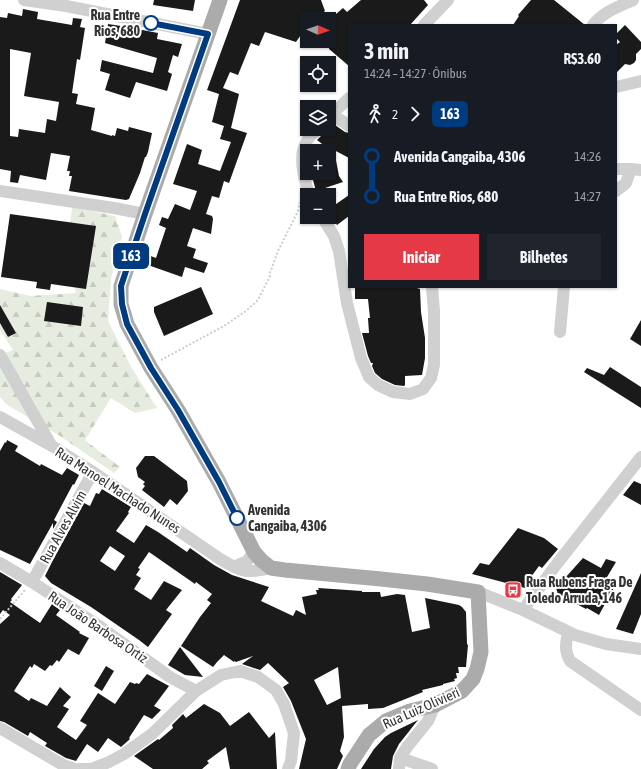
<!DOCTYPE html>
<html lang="pt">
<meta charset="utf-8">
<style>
body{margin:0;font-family:"Asap Condensed",sans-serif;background:#20242c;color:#f1f3f6;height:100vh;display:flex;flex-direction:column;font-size:15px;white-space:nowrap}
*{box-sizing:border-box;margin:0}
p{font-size:13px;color:#9ea1a6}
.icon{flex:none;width:22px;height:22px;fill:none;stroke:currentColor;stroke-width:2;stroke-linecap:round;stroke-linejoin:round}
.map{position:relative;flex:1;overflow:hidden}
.details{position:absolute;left:348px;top:24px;width:269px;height:264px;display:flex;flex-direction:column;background:#171b24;border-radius:0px;box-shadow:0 1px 3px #0004}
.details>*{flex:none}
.badge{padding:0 8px;border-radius:6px;font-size:14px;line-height:26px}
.needle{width:26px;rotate:92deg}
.buttons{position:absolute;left:300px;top:12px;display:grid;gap:8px}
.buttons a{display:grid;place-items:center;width:36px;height:36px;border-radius:0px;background:#171b24;box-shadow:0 1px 3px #0004;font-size:20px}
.map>.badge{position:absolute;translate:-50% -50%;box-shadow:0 0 0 2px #fff}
.legs{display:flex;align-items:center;gap:6px;height:44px;padding:0 16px;font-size:13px}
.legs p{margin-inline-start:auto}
.summary{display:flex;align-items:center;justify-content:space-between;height:68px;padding:0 16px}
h1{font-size:22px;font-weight:700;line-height:30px}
.cta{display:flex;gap:8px;margin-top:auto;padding:8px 16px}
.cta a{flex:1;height:46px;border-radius:0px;background:#e63946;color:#fff;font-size:16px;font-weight:700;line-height:46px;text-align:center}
.cta a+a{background:#20242c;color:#f1f3f6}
ul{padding:0 16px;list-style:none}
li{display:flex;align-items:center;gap:14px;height:40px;font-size:15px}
li i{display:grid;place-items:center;width:6px;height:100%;margin:0 5px;background:currentColor}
li i::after{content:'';width:10px;height:10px;margin:-5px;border:3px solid;border-radius:50%;background:#171b24}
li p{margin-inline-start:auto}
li:first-child i{background:linear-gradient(#0000 50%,currentColor 0)}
li:last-child i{background:linear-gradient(currentColor 50%,#0000 0)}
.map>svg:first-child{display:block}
.forest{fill:url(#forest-firs)}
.building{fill:#1a1a1a;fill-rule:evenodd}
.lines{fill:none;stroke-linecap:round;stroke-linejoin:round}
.path{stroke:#cdcdcd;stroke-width:2;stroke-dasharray:2 2;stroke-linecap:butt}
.minor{stroke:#d0d0d0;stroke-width:12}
.major{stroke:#ababab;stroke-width:15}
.line-1-casing{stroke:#fff;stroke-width:9}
.line-1{stroke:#003b80;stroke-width:6}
.stop-1-dot{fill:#fff;stroke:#003b80;stroke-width:2}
.labels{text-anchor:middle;stroke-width:4;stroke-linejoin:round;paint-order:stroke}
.stop-label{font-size:14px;font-weight:bold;fill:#333;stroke:#fff;text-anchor:end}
.street-label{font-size:14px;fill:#333;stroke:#fff}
.poi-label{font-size:14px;font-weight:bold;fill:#333;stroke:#fff;text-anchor:start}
</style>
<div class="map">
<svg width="641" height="769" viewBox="0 0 641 769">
<defs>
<pattern id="forest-firs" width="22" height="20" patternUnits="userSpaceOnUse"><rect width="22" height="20" fill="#e6ecdf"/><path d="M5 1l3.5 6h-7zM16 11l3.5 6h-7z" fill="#c6cbc0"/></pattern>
</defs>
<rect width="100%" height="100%" fill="#fff"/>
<!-- forest -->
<path class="forest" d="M72 207 115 216 122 237 111 279 108 321 131 367 157 408 135 413 111 398 85 440 120 467 114 473 60 436 9 406 0 397V355L13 350 0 330V289L30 296 76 293 67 258Z"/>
<!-- building -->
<path class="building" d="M154 0H195L193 11 153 5Z
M240 0H321L325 11 314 19H307V26L296 42 265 32 259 46 251 43 238 75 230 72 223 88 239 94 231 128 247 133 229 183 224 181 219 198 212 196 206 214 212 216 213 219 211 234 193 228 187 246 196 249 193 258 208 263 204 273 185 267 182 277 145 264 148 255 156 258 166 228 159 225 162 217 168 219 175 204 190 210 197 191 173 184 187 144 202 150 198 164 220 171 231 142 220 139 224 126 212 122 219 94 207 90Z
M361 0H424L428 5 410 25H349V66L329 49V47L324 41H329V20L343 8 347 12Z
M531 0H554L585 25H513L519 16 518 15Z
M23 9 38 12 37 19 72 25 73 18 82 19 80 27 85 28 80 60 77 59 72 93 78 94 76 104 95 108 91 130 112 136V135L115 136 117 128 128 131 129 127 152 133 148 152 146 157H145L140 173 129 199 126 200 69 191 72 176H69L70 171H67L70 156 51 153 46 180 20 175 18 183 10 182 11 171 0 169V17L7 18 8 13 22 16ZM10 49 31 53 24 96 59 102 56 121 47 119 45 133 19 129 18 137 10 136Z
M108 24 121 26 120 28H132L158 33 157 39 182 44 178 57 173 55 168 72 172 74 167 91 136 82 130 98 105 90 110 74 100 71 102 60 153 73 157 58 105 43Z
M625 25 641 42V49L636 54V60L634 63 630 65 625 64 616 73V45L620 42 616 38V34Z
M332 123 345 132 349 133V158L334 150 339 176 343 182 316 191 313 180H314L313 176 322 173H329V150H330L317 140 323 134 326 129H329V126Z
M349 195V216L337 225 329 212V209Z
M10 214 96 226 86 289 51 284 50 290 36 288 37 282 1 277Z
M201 287 213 314 164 336 154 312V307Z
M355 287H414L420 289 421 312 425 338V358L422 375 405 376V385L404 386 395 385 382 379 375 373 372 366 373 363H371L368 356 362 333H369L368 318H370L368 299H355Z
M47 302 83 307 81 326 44 321Z
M0 305 16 333 8 337 0 323Z
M641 320V346L630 339Z
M610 367 641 387V408L584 372 587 368 604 375Z
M7 440 18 446 15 451 40 466 41 464 62 475 67 468 79 475 74 485 73 484 54 520 57 522 53 529V523L30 564 0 550V451L5 442 6 443Z
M145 456H154L187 481 188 491 177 505 170 499 164 507 142 490 145 486 143 484 145 482 138 477 136 468Z
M634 481 641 484V505L623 495Z
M102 489 131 507 128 512 129 513 116 531 134 543 146 525 158 532 187 552 190 548 214 565 232 575 269 587 261 601 293 616 296 610 306 615 302 597 317 594 316 590H319L318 588 362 591V592H380L381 597 397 594 405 595 412 632 430 628 425 598 459 605 462 607 466 612 467 644 468 645 466 667H458L459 673H456L457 678 454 679 455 681 443 684V685L422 690 423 692 383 708 368 709V704L342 706 344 737 340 751 343 756 337 769H299L306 739 291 701 283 687 289 683 268 663 260 670 242 664 253 656 236 662 234 661V662L224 655 217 662 213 667 181 646 200 617 211 603 207 600 212 594 196 582 195 584 149 552 138 568 140 569 136 575 141 578 134 589 151 600 164 581 182 590 166 610 172 614 148 647 139 640 91 607 51 583 45 576 52 562 84 503 90 506 96 493 99 494ZM110 546 125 556 115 571 100 561ZM338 667 341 698 327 705 314 680Z
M518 528 544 538 558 549 542 568 539 566 528 581 533 584 529 589 472 574 480 563 489 565Z
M583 558 601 568 606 559 616 562 607 577 617 582 599 615 587 608 586 609 558 594 556 588Z
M0 572 22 585 11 599 12 600 10 602 40 623 52 604 60 610 56 615 80 632 79 633 89 638 79 655 68 649 59 662 57 660 52 666 50 665 45 671 34 664 32 668 30 666 14 691 29 701 31 698 47 706 60 687 64 691 71 697 63 706 69 709 57 727 76 740 87 725 80 721 98 693 115 704 130 682 135 684 136 683 139 684 147 674 169 686 154 706 161 710 152 719 144 715 129 738 130 739 121 747 108 738 98 752 87 744 76 761 66 758 45 746 47 743 30 732 28 736 4 722 0 721V624L10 615 3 610 0 614Z
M641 573V614L633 634 616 629Z
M180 647 203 677 185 675 168 665Z
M106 666 114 671 102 691 94 686Z
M204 704 220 713 230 726 249 712 269 738 275 732 277 769H230L226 747 207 761 209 763 202 769H153L134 756 158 739 159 740 173 728 172 725 183 714 186 718Z
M418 720 399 744 393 756 391 769H361L374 749 385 737 391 733Z"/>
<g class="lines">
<!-- path -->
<path class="path" d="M161 360 224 326 246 311 258 300 270 276V273L278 251 298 211 300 202
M0 619 25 590"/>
<!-- minor -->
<path class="minor" d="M24 0 66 6 208 34
M424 25 448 0
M593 25C603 12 618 7 633 0
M616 87 641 81
M332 114 349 126
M329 117 349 98
M616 169H631L641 170
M0 191 114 208 145 214
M616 191 626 183 631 169
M309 195C305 181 299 161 304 147 306 140 312 134 318 129
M322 217 334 236 339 251 347 303 361 358 369 377 378 385 393 392 410 394 423 389 431 378 434 365V311L432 287
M560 332 564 287
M0 355 51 445
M0 417 52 446 93 472 220 559C242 572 246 574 271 568
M0 563 32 582 96 624 170 677 196 691
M234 567 247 561 254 552
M32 582 93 472
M478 592 523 610 575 635 606 644 641 649
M523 610 556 565 641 457
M568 632C566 643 564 650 570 661L641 710
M0 728 63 765 75 769
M400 758 432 769
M79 769H91L109 762 124 754 152 734 196 691 221 675 240 671 258 677 276 690 284 704 294 733 291 761 288 769
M399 769 400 758 407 747 428 721 435 705"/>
<!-- major -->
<path class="major" d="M220 0 145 214 121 286V304L127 324 151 368 178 410 219 482 254 552 261 560 271 568 285 570 381 579 427 584 478 592 481 652 477 669 473 679 462 691 435 705 410 711 386 721 369 735 350 764 348 769"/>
</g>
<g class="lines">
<!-- line-1 casing -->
<g class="line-1-casing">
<path id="line-1" d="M151 23 208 34 145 214 121 286 122 304 127 324 151 368 178 410 219 482 237 518"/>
</g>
<!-- line-1 -->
<use href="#line-1" class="line-1"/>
</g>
<!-- icons -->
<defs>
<g id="bus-square" transform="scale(0.9)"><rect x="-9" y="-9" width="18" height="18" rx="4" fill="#e63946" stroke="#fff"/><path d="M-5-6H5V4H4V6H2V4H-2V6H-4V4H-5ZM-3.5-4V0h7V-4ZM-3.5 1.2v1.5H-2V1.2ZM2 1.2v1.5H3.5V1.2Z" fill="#fff"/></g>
</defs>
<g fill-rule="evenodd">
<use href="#bus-square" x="513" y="590"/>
</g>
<!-- markers -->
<g class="stop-1-dot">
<circle cx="151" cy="23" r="7"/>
<circle cx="237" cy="518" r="7"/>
</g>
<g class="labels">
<!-- stop labels -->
<g class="stop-label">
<text x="140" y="20">Rua Entre<tspan x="140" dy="16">Rios, 680</tspan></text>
<text x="248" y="515" text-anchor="start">Avenida<tspan x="248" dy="16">Cangaiba, 4306</tspan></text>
</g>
<!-- street labels -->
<g class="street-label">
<text transform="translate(118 490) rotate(33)" y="5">Rua Manoel Machado Nunes</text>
<text transform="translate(63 527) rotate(-61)" y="5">Rua Alves Alvim</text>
<text transform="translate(98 627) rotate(34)" y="5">Rua João Barbosa Ortiz</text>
<text transform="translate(421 708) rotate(-24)" y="5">Rua Luiz Olivieri</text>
</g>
<!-- poi labels -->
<g class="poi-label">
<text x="526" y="587">Rua Rubens Fraga De<tspan x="526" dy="16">Toledo Arruda, 146</tspan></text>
</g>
</g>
</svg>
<div class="buttons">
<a><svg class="needle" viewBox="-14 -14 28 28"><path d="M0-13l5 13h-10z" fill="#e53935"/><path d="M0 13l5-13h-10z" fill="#9ea1a6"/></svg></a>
<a><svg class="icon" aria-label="locate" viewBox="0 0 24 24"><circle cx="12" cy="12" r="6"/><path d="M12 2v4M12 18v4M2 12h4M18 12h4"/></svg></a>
<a><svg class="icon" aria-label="layers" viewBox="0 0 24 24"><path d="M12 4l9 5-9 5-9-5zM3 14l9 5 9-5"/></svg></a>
<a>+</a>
<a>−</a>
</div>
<b class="badge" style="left:131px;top:256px;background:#003b80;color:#fff">163</b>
<section class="details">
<div class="summary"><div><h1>3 min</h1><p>14:24 – 14:27 · Ônibus</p></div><b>R$3.60</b></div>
<div class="legs"><svg class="icon" aria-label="walk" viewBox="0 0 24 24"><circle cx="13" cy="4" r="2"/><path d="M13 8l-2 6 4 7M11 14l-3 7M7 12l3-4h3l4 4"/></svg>2<svg class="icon" aria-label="forward" viewBox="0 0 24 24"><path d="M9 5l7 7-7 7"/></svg><b class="badge" style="background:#003b80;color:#fff">163</b></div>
<ul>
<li><i style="color:#003b80"></i><b>Avenida Cangaiba, 4306</b><p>14:26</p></li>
<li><i style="color:#003b80"></i><b>Rua Entre Rios, 680</b><p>14:27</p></li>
</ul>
<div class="cta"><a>Iniciar</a><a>Bilhetes</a></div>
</section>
</div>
